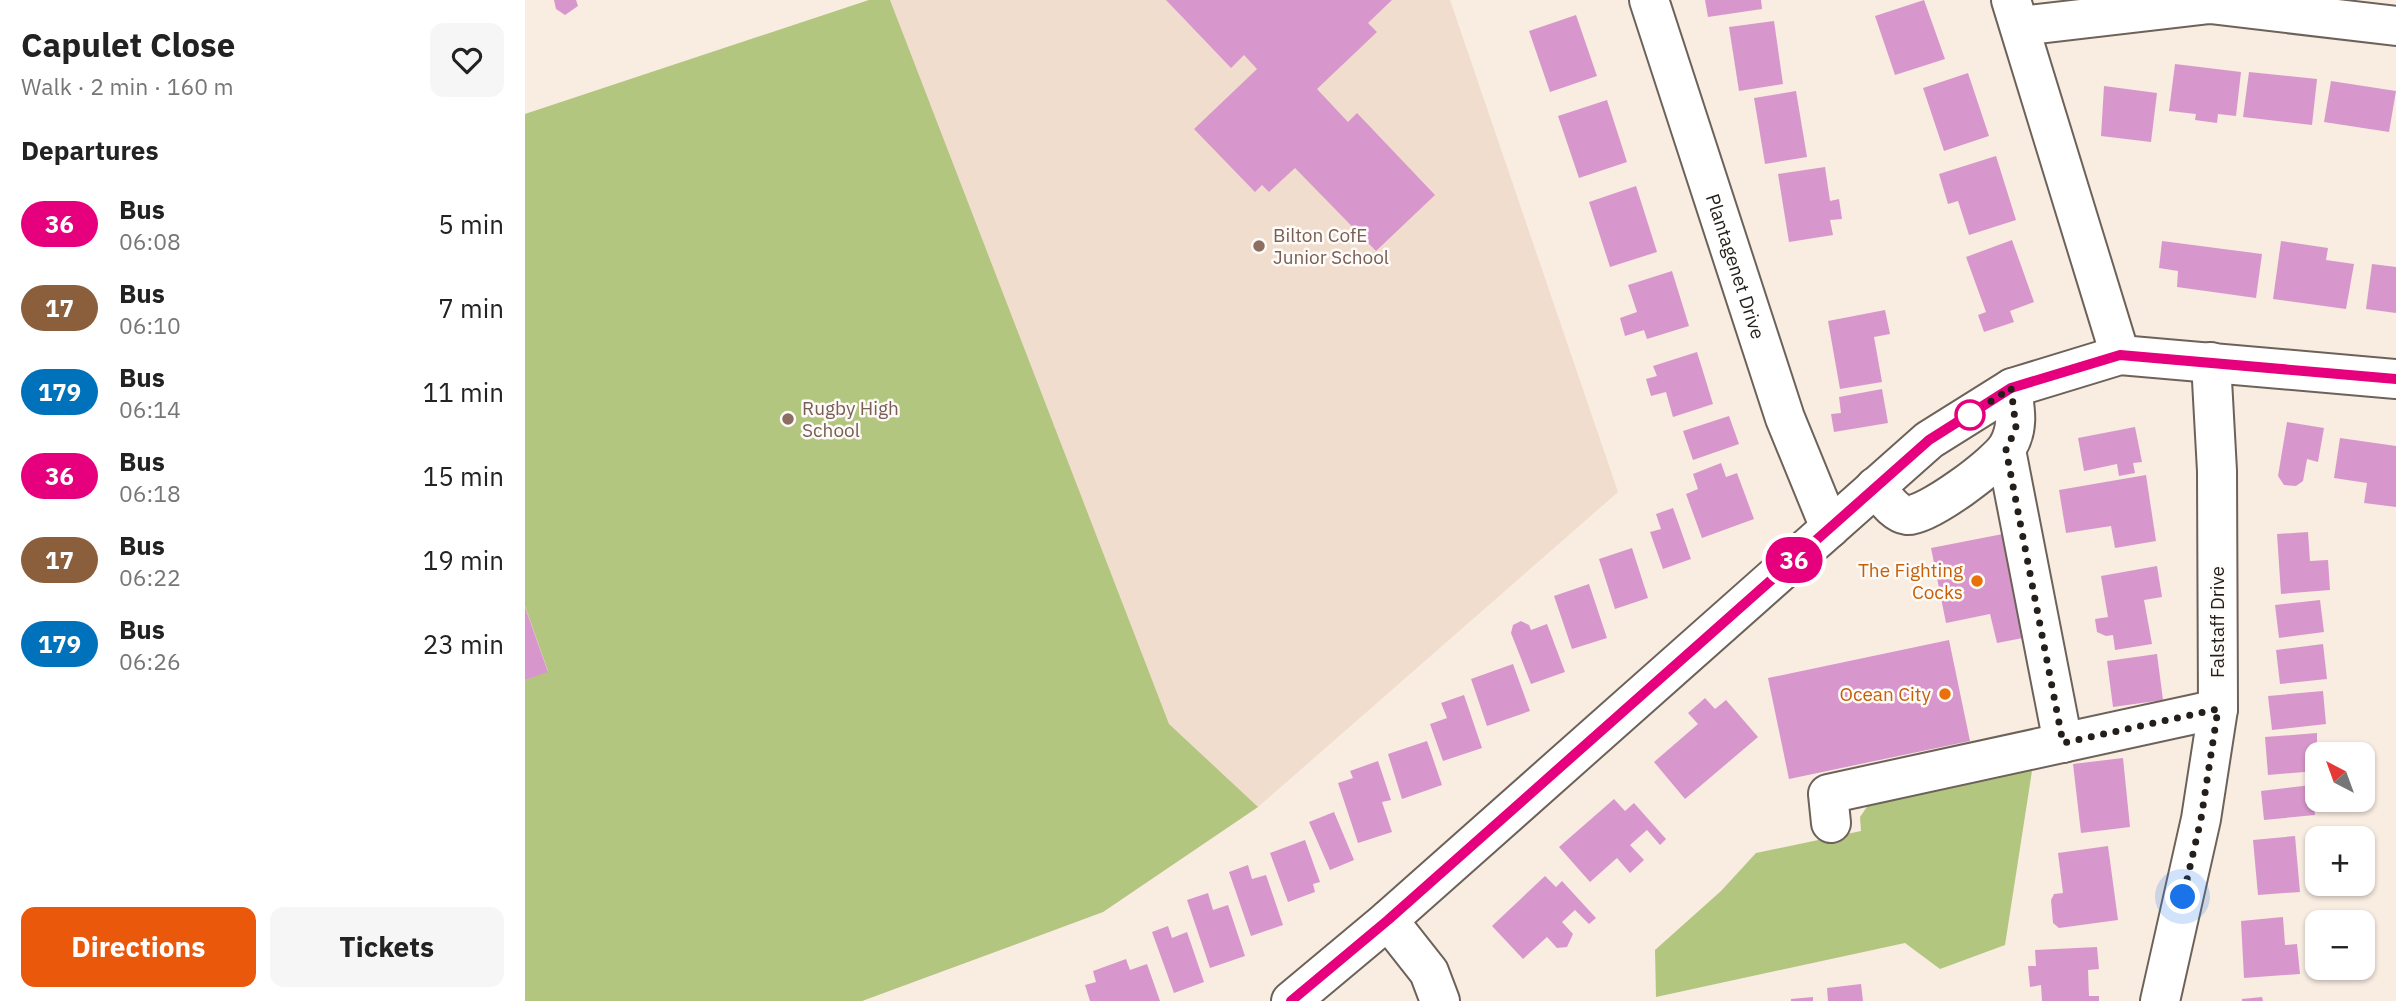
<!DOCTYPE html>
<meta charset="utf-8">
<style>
body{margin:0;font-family:"IBM Plex Sans",sans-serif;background:#f6f6f6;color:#222;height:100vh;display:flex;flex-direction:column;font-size:26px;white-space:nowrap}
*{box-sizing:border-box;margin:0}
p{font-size:23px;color:#767676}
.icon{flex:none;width:38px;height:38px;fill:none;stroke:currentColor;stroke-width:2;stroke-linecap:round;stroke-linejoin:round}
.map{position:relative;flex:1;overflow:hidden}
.sheet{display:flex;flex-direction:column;background:#fff;width:525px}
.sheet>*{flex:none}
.badge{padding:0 14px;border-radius:23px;font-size:24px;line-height:46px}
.needle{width:46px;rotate:319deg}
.fabs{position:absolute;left:1780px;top:742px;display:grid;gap:14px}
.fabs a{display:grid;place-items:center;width:70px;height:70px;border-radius:14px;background:#fff;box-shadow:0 2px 5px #0004;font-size:35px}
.you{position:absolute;width:35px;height:35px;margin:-18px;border:5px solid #fff;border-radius:50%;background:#1a73e8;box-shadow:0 0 0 10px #1a73e833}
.map>.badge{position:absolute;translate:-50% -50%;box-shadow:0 0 0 4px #fff}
h2{padding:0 21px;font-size:26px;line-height:63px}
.round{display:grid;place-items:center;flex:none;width:74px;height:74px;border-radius:14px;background:#f6f6f6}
.summary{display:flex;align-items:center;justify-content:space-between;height:119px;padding:0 21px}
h1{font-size:33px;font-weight:700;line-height:52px}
.action{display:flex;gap:14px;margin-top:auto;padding:14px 21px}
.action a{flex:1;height:80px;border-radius:14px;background:#ea580c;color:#fff;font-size:28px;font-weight:700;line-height:80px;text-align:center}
.action a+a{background:#f6f6f6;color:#222}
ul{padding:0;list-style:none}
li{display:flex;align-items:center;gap:21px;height:84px;padding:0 21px}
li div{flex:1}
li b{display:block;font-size:26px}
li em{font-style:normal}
li .badge{min-width:77px;font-weight:700;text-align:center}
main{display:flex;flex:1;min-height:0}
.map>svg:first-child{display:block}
.education{fill:#f0ddcd}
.green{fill:#b3c680}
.building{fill:#d897cc}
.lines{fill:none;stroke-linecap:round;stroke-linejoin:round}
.minor-casing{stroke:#6d6259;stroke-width:42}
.minor{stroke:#fff;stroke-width:38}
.line-casing{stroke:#fff;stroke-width:16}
.line{stroke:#e6007e;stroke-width:10}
.walk{stroke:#241f1b;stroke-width:7;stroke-dasharray:0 12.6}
.education-dot{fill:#8d6e63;stroke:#fefbf9;stroke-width:2.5}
.stop-dot{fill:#fff;stroke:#e6007e;stroke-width:3.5}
.food-dot{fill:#e8710a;stroke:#fefbf9;stroke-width:2.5}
.labels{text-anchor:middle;stroke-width:5;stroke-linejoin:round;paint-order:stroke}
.education-label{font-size:19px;fill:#785e54;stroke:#fefbf9;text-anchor:start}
.street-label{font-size:19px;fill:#241f1b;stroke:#fefbf9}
.food-label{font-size:19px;fill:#c56008;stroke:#fefbf9;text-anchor:end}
</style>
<main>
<section class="sheet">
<div class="summary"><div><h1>Capulet Close</h1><p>Walk · 2 min · 160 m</p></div><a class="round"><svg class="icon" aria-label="heart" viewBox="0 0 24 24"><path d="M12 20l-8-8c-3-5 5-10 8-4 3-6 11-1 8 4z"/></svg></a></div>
<h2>Departures</h2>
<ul>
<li><span class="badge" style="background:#e6007e;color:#fff">36</span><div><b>Bus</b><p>06:08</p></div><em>5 min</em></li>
<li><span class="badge" style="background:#8b5e3c;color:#fff">17</span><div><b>Bus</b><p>06:10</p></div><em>7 min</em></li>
<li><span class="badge" style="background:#0072bc;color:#fff">179</span><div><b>Bus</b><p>06:14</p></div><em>11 min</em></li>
<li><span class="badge" style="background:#e6007e;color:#fff">36</span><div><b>Bus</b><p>06:18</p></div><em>15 min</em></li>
<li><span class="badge" style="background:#8b5e3c;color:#fff">17</span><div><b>Bus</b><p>06:22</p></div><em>19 min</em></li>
<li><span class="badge" style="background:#0072bc;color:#fff">179</span><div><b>Bus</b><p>06:26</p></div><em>23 min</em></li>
</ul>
<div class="action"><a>Directions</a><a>Tickets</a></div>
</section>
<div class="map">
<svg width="1871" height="1001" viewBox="0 0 1871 1001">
<rect width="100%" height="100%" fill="#f9ece1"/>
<!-- education -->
<path class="education" d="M344 0H925L1093 492 733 807 578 912 337 1001H0V114Z"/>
<!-- green -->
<path class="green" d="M344 0H365L644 724 733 807 578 912 337 1001H0V680L23 671 0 606V114Z
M1509 758 1480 945 1415 969 1380 943 1131 997 1130 950 1196 891 1231 853 1336 831 1335 817 1350 795Z"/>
<!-- building -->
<path class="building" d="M29 0H51L53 6 40 15 31 9Z
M641 0H867L843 23 852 32 792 89 823 122 832 113 910 195 851 251 770 168 744 192 737 185 730 192 669 129 732 69 719 55 706 68Z
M1180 0H1236L1237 9 1183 17Z
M1399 0 1420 59 1370 75 1350 16Z
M1051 15 1072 76 1025 92 1004 31Z
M1249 21 1258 84 1214 91 1204 27Z
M1650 64 1716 72 1711 116 1693 114 1692 123 1670 120 1671 114 1644 111Z
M1724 72 1792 79 1787 125 1718 117Z
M1443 73 1464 136 1419 151 1398 88Z
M1806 81 1871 91 1864 132 1799 122Z
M1579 86 1632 93 1626 142 1576 136Z
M1271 91 1282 157 1240 164 1229 98Z
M1082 100 1102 162 1054 178 1033 116Z
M1471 156 1491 220 1444 235 1433 201 1423 204 1414 174Z
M1300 167 1305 201 1314 199 1317 219 1305 220 1308 235 1264 242 1253 174Z
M1111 186 1132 252 1085 267 1064 202Z
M1487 240 1509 302 1485 311 1489 322 1459 332 1453 315 1461 312 1441 257Z
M1637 241 1737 254 1731 298 1652 287 1653 271 1634 268Z
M1756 241 1803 248 1801 260 1829 264 1821 309 1748 299Z
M1847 264 1871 267V313L1841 309Z
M1147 271 1164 326 1122 339 1119 330 1100 336 1095 318 1112 312 1103 285Z
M1360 310 1365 334 1349 337 1357 382 1315 389 1303 321Z
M1172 352 1188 404 1148 417 1141 392 1126 396 1121 379 1132 376 1128 366Z
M1357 389 1363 423 1309 432 1306 414 1316 413 1314 397Z
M1204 416 1214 444 1168 460 1158 431Z
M1762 422 1799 428 1793 462 1782 459 1778 481 1771 486 1759 485 1753 476Z
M1610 427 1617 462 1608 463 1610 473 1594 476 1592 464 1559 471 1553 438Z
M1815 438 1871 446V507L1839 503 1842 483 1809 478Z
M1196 463 1201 477 1212 473 1229 519 1177 538 1161 494 1173 489 1168 474Z
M1621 475 1631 541 1590 548 1586 526 1541 533 1534 490Z
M1148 508 1166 559 1138 569 1125 532 1136 529 1131 514Z
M1783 532 1785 561 1803 560 1805 590 1756 594 1752 534Z
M1483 533 1503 637 1472 643 1465 614 1421 623 1406 548Z
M1107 548 1123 598 1090 609 1074 559Z
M1632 566 1637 597 1619 600 1627 644 1590 650 1588 635 1581 636 1572 632 1570 619 1583 617 1576 576Z
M1064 584 1082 638 1047 649 1029 596Z
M1795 600 1799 632 1754 638 1750 605Z
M0 607 23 672 0 680Z
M996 621 1004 625 1006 630 1022 624 1040 672 1006 684 986 633 988 625Z
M1424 640 1445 741 1264 779 1243 678Z
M1798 644 1802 679 1755 684 1751 650Z
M1632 654 1638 700 1588 707 1582 661Z
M988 664 1005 711 962 726 946 679Z
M1798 691 1801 724 1747 730 1743 696Z
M939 695 957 748 918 761 905 724 922 718 916 703Z
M1180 698 1190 709 1201 700 1233 737 1160 799 1129 762 1173 724 1163 713Z
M1792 733V771L1743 775 1740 737Z
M902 741 917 785 877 799 863 754Z
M1598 758 1605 827 1556 833 1548 764Z
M853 761 866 800 857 802 867 832 833 843 813 783 828 778 825 771Z
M1786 785 1790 815 1739 820 1736 791Z
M1089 799 1100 811 1109 803 1141 839 1135 845 1122 830 1105 845 1119 860 1105 873 1092 858 1065 882 1034 847Z
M809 812 829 860 805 870 784 822Z
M1770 836 1775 892 1733 895 1728 840Z
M780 840 795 882 788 884 790 892 763 902 745 853Z
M1583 846 1593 920 1534 928 1528 923 1526 900 1529 894 1538 893 1533 853Z
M723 865 727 879 741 875 758 925 726 936 704 872Z
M1020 876 1031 887 1037 881 1071 918 1064 924 1050 910 1037 922 1048 934 1042 947 1032 948 1022 937 998 959 967 926Z
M683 893 688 910 703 905 720 956 685 968 662 900Z
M1758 917 1760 945 1772 944 1775 974 1719 978 1716 921Z
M643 926 647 938 662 932 679 982 649 993 627 932Z
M1572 947 1574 969 1563 970 1564 996H1574V1001H1517L1516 985 1505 987 1503 966H1511L1510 950Z
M601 959 605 970 622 964 635 1001H565L560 985 571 982 568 971Z
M1336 984 1338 1001H1303L1302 988Z
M1288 997V1001H1266V999Z
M1737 997 1738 1001H1717V999Z"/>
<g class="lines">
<!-- minor casing -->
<g class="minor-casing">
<g id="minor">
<path id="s1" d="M1124 0 1260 418 1305 528"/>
<path d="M1486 0 1595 355"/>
<path d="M1496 26 1685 4 1871 26"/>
<path d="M1481 450 1538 743"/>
<path d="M1350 487C1359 497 1369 513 1382 515 1400 518 1474 463 1483 446 1494 427 1490 409 1487 388"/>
<path d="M1306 823 1303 794 1693 709"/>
<path d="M863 920 904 972 915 1001"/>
<path d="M766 1001 863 920 1404 440 1487 388 1595 355 1871 379"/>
<path d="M1635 1001 1676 819 1693 709 1692 471 1686 362"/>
</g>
</g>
<!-- minor -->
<use href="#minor" class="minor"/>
</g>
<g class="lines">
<!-- line casing -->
<g class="line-casing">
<path id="line" d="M766 1001 863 920 1404 440 1486 388 1595 355 1871 379"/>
</g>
<!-- line -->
<use href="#line" class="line"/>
<!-- walk -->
<path class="walk" d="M1445 415 1486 388 1491 428 1481 450 1538 743 1693 709 1676 819 1658 897"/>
</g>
<!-- markers -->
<g class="education-dot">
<circle cx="734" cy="246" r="7"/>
<circle cx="263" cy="419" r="7"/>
</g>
<circle class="stop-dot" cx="1445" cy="415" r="14"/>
<g class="food-dot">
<circle cx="1452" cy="581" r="7"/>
<circle cx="1420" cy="694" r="7"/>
</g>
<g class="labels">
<!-- education labels -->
<g class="education-label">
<text x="748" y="242">Bilton CofE<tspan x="748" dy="22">Junior School</tspan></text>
<text x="277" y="415">Rugby High<tspan x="277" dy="22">School</tspan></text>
</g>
<!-- street labels -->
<g class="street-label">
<text dy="7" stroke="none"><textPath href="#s1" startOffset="280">Plantagenet Drive</textPath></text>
<text transform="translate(1692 622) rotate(-90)" y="7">Falstaff Drive</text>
</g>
<!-- food labels -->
<g class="food-label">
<text x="1438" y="577">The Fighting<tspan x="1438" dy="22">Cocks</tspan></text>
<text x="1406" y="701">Ocean City</text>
</g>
</g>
</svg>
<div class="fabs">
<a><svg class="needle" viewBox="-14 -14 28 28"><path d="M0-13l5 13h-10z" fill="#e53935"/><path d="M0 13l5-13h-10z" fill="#767676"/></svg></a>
<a>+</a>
<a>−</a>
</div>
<div class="you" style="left:1658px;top:897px"></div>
<b class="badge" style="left:1269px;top:560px;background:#e6007e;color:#fff">36</b>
</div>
</main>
